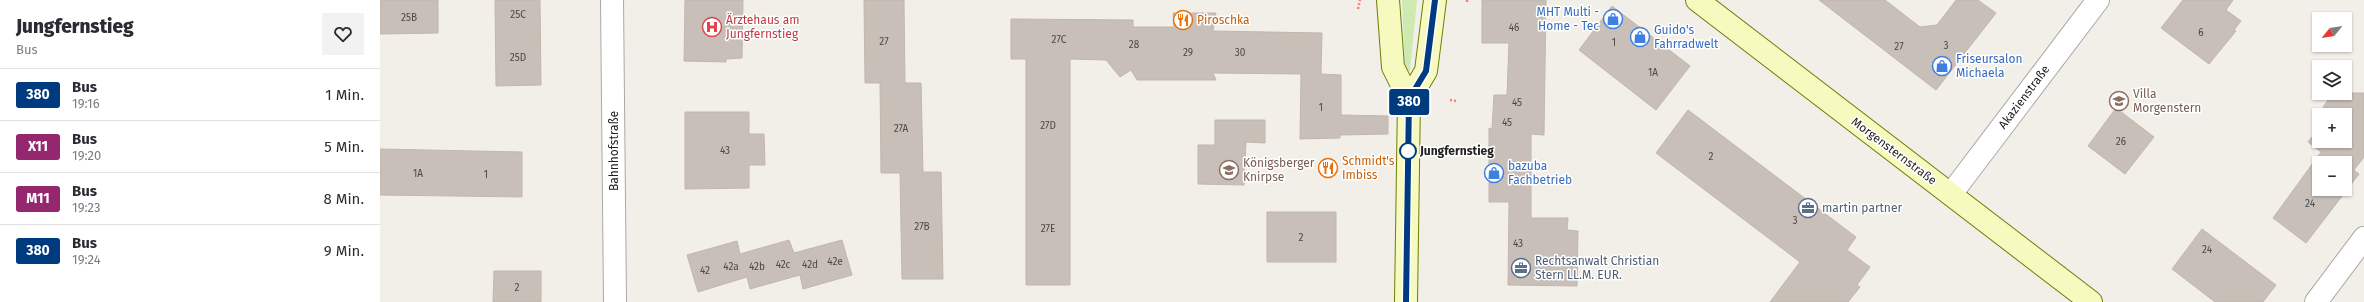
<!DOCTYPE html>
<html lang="de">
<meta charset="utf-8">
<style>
body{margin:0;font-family:"Fira Sans",sans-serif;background:#f2f2f3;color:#2b2b33;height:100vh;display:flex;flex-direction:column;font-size:15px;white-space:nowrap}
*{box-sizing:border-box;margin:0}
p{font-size:13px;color:#7c7c81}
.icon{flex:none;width:22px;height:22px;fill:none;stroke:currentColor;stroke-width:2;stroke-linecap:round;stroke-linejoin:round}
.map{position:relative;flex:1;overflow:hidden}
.panel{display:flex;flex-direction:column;background:#fff;width:380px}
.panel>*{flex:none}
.badge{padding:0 8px;border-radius:3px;font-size:14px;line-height:26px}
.needle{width:26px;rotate:240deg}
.controls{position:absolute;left:1932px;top:12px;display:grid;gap:8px}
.controls a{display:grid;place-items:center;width:40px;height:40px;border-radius:0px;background:#fff;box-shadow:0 1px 3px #0004;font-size:20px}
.map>.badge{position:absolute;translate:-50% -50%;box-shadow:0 0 0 2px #fff}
.round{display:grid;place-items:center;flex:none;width:42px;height:42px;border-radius:0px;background:#f2f2f3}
.summary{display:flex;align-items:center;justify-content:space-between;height:68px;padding:0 16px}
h1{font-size:19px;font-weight:800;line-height:30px}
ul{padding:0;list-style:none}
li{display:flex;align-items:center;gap:12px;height:52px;padding:0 16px;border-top:1px solid #e1e1e2}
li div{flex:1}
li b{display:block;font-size:15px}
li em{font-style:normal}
li .badge{min-width:44px;font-weight:700;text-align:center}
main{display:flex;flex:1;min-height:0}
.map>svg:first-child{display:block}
.grass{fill:#cdebb0}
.building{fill:#c7bfb8;stroke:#c4b6ab;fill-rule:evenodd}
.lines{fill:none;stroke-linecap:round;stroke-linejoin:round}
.street-casing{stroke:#a9a9a9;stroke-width:24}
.secondary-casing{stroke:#707d05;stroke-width:24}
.path{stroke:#fa8072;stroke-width:2.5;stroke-dasharray:2 2;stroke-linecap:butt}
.street{stroke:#fff;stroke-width:22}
.secondary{stroke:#f7fabf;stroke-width:22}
.line-casing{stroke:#fff;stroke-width:9}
.line{stroke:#003b80;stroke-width:6}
.stop-dot{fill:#fff;stroke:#003b80;stroke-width:2}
.labels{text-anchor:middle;stroke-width:3;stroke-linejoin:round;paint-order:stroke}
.number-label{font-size:10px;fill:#4b4948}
.shop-label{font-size:12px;fill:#366cbe;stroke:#fff;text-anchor:start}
.health-label{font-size:12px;fill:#be3a42;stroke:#fff;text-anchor:start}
.food-label{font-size:12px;fill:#c56008;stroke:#fff;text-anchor:start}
.education-label{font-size:12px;fill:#785e54;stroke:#fff;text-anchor:start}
.street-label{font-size:12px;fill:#222;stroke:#fff}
.stop-label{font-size:12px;font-weight:bold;fill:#222;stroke:#fff;text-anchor:start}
.service-label{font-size:12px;fill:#4e5e75;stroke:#fff;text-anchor:start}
</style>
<main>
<section class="panel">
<div class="summary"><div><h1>Jungfernstieg</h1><p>Bus</p></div><a class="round"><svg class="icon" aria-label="heart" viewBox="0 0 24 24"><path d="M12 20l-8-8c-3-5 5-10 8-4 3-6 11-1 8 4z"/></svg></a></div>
<ul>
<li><span class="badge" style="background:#003b80;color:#fff">380</span><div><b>Bus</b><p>19:16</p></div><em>1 Min.</em></li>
<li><span class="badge" style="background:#95276e;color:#fff">X11</span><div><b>Bus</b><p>19:20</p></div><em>5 Min.</em></li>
<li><span class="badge" style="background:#95276e;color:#fff">M11</span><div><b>Bus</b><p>19:23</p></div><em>8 Min.</em></li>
<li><span class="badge" style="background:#003b80;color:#fff">380</span><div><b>Bus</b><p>19:24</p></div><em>9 Min.</em></li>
</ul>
</section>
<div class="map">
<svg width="1984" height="302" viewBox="0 0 1984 302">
<rect width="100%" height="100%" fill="#f2efe9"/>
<!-- grass -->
<path class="grass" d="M1022 0H1037L1030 71 1025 70Z"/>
<!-- building -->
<path class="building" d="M0 0H58V33L0 34Z
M115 0H160L161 85 116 86Z
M305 0H363L362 58 346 59V62L304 61Z
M484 0H524L525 83H541L543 172H561L563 279H522L520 173H501L500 83H485Z
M1102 0H1166L1164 135 1151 134V218H1188L1187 230 1198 231 1197 286 1128 285 1129 202H1109V128L1112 129 1114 95H1127L1129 43H1102Z
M1439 0H1505L1540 27 1557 25 1576 0H1598L1616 13 1556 90Z
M1803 0H1853L1846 10 1861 21 1854 30 1856 31 1829 64 1781 28Z
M1232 6 1310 66 1276 110 1199 50Z
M793 13H836L833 31 942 33 941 74 961 75V115L1008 116V134L960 135V138L920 139 921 74 833 73 836 80H757L751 70 740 77 726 60 690 59V285H646V59H631V19L753 20V27H794Z
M1953 93H1984V157L1974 170 1979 174 1926 243 1893 218 1941 152 1928 142 1939 128V141H1965V115H1949L1951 113 1943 107ZM1939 163H1965V189H1939Z
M1736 108 1774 137 1745 174 1708 146Z
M1308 110 1476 237 1467 250 1490 267 1477 285 1480 287 1468 302H1390L1420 262 1276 153Z
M305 112H369V134H384L385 165H369V188L305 189Z
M835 120H885V143L866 142 864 185 818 184V145H835Z
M0 149 142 152V197L0 195Z
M887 212H956V262H887Z
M1822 229 1896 285 1883 302H1835L1792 269Z
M409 240 414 253 462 240 472 275 423 289 420 275 370 289 367 277 318 292 307 255 357 241 360 254Z
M114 271H161V302H113Z"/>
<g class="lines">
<!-- street casing -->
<g class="street-casing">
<path id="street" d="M232 0 235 302
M1571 194 1718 0
M1936 302 1984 238"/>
</g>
<!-- secondary casing -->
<g class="secondary-casing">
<path id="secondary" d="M1008 0 1013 67 1029 99 1026 302
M1317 0 1711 302
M1029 99 1046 71 1055 0"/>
</g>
<!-- path -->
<path class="path" d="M1087 0V2
M978 9 980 0
M1070 100 1076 101"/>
<!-- street -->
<use href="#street" class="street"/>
<!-- secondary -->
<use href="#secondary" class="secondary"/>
</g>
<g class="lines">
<!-- line casing -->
<g class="line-casing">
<path id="line" d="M1026 302 1029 99 1046 71 1055 0"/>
</g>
<!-- line -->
<use href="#line" class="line"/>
</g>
<!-- icons -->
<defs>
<g id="shop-ring" transform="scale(1)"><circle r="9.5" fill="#fff" stroke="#3f7fe0" stroke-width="1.5"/><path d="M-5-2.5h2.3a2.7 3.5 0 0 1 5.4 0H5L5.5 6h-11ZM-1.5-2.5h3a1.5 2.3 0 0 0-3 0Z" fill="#3f7fe0"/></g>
<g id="restaurant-ring" transform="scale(1)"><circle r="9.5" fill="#fff" stroke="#e8710a" stroke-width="1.5"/><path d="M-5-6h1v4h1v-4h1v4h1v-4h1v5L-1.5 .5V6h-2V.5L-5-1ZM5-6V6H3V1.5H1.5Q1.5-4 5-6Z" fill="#e8710a"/></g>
<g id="hospital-ring" transform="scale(1)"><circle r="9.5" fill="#fff" stroke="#e0444e" stroke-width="1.5"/><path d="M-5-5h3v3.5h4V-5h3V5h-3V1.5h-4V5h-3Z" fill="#e0444e"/></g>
<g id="school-ring" transform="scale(1)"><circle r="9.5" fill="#fff" stroke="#8d6e63" stroke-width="1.5"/><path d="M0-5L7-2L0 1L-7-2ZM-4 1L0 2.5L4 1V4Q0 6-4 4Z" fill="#8d6e63"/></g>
<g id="office-ring" transform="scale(1)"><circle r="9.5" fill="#fff" stroke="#5c6f8a" stroke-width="1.5"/><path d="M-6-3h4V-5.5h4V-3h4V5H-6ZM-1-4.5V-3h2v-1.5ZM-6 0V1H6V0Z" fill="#5c6f8a"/></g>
</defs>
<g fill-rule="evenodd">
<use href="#shop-ring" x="1233" y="19"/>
<use href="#restaurant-ring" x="803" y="20"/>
<use href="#hospital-ring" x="332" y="27"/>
<use href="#shop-ring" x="1260" y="37"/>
<use href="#shop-ring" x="1562" y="66"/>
<use href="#school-ring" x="1739" y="101"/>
<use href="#restaurant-ring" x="948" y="168"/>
<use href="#school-ring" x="849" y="170"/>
<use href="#shop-ring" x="1114" y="173"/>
<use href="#office-ring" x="1428" y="208"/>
<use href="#office-ring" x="1141" y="268"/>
</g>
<!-- markers -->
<circle class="stop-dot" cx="1028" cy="151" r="8"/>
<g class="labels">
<!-- number labels -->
<g class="number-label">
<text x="138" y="18">25C</text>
<text x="29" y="21">25B</text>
<text x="1134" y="31">46</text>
<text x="1821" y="36">6</text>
<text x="679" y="43">27C</text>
<text x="504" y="45">27</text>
<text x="1234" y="46">1</text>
<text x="754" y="48">28</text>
<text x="1566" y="49">3</text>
<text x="1519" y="50">27</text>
<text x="808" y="56">29</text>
<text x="860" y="56">30</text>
<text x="138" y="61">25D</text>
<text x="1273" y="76">1A</text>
<text x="1137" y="106">45</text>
<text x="941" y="111">1</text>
<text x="1127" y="126">45</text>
<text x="668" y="129">27D</text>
<text x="521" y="132">27A</text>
<text x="1741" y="145">26</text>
<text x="345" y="154">43</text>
<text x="1331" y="160">2</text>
<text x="38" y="177">1A</text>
<text x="106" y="178">1</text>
<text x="1930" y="207">24</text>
<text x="1415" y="224">3</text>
<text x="542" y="230">27B</text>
<text x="668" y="232">27E</text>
<text x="921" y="241">2</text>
<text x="1138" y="247">43</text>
<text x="1827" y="253">24</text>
<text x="455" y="265">42e</text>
<text x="403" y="268">42c</text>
<text x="430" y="268">42d</text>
<text x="351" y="270">42a</text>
<text x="377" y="270">42b</text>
<text x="325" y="274">42</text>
<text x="137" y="291">2</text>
</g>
<!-- shop labels -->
<g class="shop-label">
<text x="1219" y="16" text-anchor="end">MHT Multi -<tspan x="1219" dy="14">Home - Tec</tspan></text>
<text x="1274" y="34">Guido's<tspan x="1274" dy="14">Fahrradwelt</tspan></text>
<text x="1576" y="63">Friseursalon<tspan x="1576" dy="14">Michaela</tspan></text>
<text x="1128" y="170">bazuba<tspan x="1128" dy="14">Fachbetrieb</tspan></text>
</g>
<!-- health labels -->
<g class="health-label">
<text x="346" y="24">Ärztehaus am<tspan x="346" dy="14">Jungfernstieg</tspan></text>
</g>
<!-- food labels -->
<g class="food-label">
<text x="817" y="24">Piroschka</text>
<text x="962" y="165">Schmidt's<tspan x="962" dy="14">Imbiss</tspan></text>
</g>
<!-- education labels -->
<g class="education-label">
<text x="1753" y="98">Villa<tspan x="1753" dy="14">Morgenstern</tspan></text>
<text x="863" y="167">Königsberger<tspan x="863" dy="14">Knirpse</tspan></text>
</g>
<!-- street labels -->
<g class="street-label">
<text transform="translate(1644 97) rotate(-53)" y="4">Akazienstraße</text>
<text transform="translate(234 151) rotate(-90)" y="4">Bahnhofstraße</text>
<text transform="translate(1514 151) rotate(37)" y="4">Morgensternstraße</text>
</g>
<!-- stop labels -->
<g class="stop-label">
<text x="1040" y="155">Jungfernstieg</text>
</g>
<!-- service labels -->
<g class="service-label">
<text x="1442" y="212">martin partner</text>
<text x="1155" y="265">Rechtsanwalt Christian<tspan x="1155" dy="14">Stern LL.M. EUR.</tspan></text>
</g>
</g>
</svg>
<div class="controls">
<a><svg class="needle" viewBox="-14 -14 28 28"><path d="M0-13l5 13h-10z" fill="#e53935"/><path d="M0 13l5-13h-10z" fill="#7c7c81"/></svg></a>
<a><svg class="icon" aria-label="layers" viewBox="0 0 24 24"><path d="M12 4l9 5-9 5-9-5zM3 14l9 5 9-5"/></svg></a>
<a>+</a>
<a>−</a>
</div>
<b class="badge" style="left:1029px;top:102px;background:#003b80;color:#fff">380</b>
</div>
</main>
